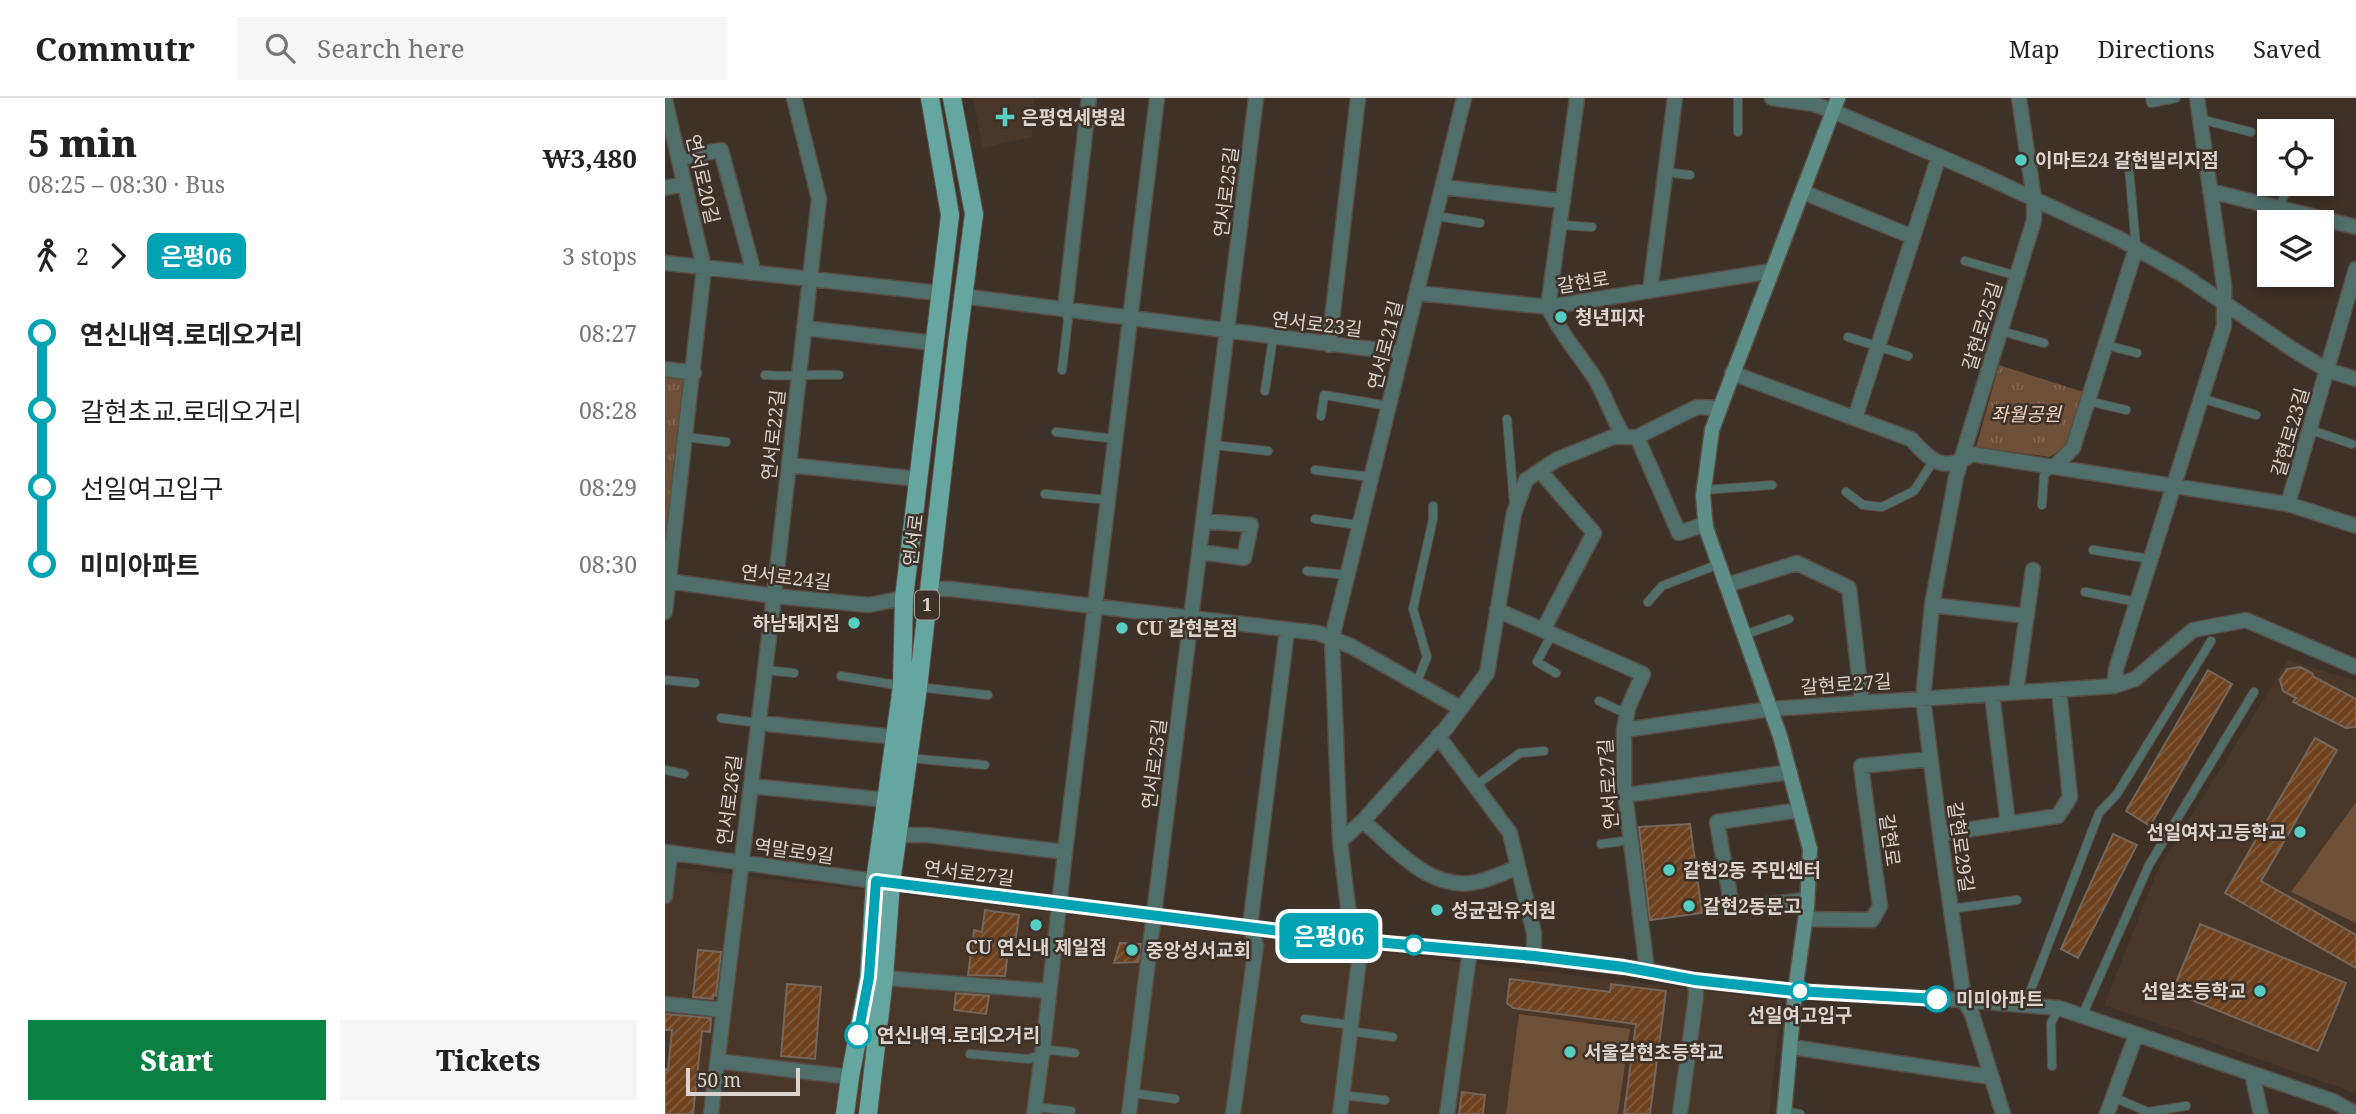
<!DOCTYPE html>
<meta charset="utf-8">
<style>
body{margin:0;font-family:"Noto Serif","Noto Sans KR",serif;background:#f6f6f6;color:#222;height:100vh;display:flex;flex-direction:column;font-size:26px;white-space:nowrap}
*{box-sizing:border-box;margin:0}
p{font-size:23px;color:#767676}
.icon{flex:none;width:38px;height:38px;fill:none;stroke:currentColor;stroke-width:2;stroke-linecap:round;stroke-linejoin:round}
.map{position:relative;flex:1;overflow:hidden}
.sheet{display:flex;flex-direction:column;background:#fff;width:665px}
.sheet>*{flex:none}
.badge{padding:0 14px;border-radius:10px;font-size:24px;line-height:46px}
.fabs{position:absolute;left:1592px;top:21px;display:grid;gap:14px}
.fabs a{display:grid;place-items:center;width:77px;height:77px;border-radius:0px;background:#fff;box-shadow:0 4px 10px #0003;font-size:35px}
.scale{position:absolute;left:21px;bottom:18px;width:114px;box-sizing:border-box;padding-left:7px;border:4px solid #dbd3cd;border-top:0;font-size:19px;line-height:24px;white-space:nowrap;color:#dbd3cd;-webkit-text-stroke:5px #3d3128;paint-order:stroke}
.map>.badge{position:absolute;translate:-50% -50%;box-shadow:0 0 0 4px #fff}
.legs{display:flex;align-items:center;gap:10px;height:77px;padding:0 28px;font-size:23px}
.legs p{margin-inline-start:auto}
.overview{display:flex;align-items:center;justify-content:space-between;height:119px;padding:0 28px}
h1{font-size:38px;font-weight:800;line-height:52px}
.primary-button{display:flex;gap:14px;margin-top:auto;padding:14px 28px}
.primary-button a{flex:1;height:80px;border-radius:0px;background:#0b8043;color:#fff;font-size:28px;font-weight:800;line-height:80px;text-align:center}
.primary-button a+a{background:#f6f6f6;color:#222}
ul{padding:0 28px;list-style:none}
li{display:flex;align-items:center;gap:24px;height:77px;font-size:26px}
li i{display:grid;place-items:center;width:10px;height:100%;margin:0 9px;background:currentColor}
li i::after{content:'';width:18px;height:18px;margin:-9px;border:5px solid;border-radius:50%;background:#fff}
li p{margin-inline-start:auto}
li:first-child i{background:linear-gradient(#0000 50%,currentColor 0)}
li:last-child i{background:linear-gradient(currentColor 50%,#0000 0)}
header{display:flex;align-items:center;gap:42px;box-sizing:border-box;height:98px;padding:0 35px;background:#fff;border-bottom:2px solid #e0e0e0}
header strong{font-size:33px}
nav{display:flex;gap:38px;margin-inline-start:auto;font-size:24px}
.search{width:490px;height:63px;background:#f6f6f6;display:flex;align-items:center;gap:18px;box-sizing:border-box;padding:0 24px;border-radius:0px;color:#767676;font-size:26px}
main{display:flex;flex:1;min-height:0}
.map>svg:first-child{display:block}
.built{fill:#49372a}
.park{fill:url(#park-tufts)}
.garden{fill:#6e4f38}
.building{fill:url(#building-hatch);stroke:#74665b;stroke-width:2}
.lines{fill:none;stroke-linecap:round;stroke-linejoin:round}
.service-casing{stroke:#594e46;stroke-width:10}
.minor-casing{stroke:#594e46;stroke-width:17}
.secondary-casing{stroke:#594e46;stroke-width:17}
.primary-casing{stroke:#594e46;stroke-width:20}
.service{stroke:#506e6a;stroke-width:8}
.minor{stroke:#506e6a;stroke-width:14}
.secondary{stroke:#5d8e88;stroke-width:14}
.primary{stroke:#66a6a0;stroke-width:18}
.line-1-casing{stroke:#fff;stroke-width:16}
.line-1{stroke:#00a3b4;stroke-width:10}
.poi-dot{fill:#56cec4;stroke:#3d3128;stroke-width:2.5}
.stop-1-dot{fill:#fff;stroke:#00a3b4;stroke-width:3.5}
.labels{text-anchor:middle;stroke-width:5;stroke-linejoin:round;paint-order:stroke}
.shield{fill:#3d3128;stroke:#aca29c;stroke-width:2}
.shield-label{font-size:18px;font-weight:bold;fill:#dbd3cd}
.poi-label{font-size:19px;font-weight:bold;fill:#dbd3cd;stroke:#3d3128;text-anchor:start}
.street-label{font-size:19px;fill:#dbd3cd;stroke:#3d3128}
.park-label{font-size:19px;font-style:italic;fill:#f5d7c2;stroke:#3d3128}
.stop-label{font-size:19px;font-weight:bold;fill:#dbd3cd;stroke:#3d3128;text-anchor:start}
</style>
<header>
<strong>Commutr</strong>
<div class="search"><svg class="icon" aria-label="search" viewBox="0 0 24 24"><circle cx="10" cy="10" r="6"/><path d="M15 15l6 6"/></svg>Search here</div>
<nav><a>Map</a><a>Directions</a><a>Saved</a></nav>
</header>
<main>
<section class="sheet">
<div class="overview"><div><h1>5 min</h1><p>08:25 – 08:30 · Bus</p></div><b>₩3,480</b></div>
<div class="legs"><svg class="icon" aria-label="walk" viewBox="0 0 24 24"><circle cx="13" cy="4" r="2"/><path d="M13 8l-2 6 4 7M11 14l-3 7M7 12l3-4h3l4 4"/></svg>2<svg class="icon" aria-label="forward" viewBox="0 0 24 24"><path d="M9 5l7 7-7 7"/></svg><b class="badge" style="background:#00a3b4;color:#fff">은평06</b><p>3 stops</p></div>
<ul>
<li><i style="color:#00a3b4"></i><b>연신내역.로데오거리</b><p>08:27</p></li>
<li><i style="color:#00a3b4"></i><span>갈현초교.로데오거리</span><p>08:28</p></li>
<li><i style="color:#00a3b4"></i><span>선일여고입구</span><p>08:29</p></li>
<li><i style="color:#00a3b4"></i><b>미미아파트</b><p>08:30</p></li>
</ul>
<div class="primary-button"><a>Start</a><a>Tickets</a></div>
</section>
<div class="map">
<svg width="1691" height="1016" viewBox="0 0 1691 1016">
<defs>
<pattern id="park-tufts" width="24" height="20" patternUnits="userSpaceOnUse" patternTransform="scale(1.75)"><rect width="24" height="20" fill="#6e4f38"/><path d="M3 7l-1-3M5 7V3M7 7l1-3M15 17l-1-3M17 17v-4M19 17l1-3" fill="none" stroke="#826754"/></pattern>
<pattern id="building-hatch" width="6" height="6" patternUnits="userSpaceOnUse" patternTransform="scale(1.75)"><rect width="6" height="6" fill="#6e421f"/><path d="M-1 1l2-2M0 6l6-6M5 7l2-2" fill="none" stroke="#825c3e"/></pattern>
</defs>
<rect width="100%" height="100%" fill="#3d3128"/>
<!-- built -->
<path class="built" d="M308 0H369L367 39 317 50Z
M1623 562 1691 583V997L1682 992 1439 907 1492 773Z
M0 768 1117 902 1104 1016H0Z"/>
<!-- park -->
<path class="park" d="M1334 267 1418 294 1402 347 1385 359 1311 349Z
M0 278 22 281 0 453Z"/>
<!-- garden -->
<path class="garden" d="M1691 704V825L1626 794Z
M854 916 965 931 953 1016H841Z"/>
<!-- building -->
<path class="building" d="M1635 569 1647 575 1649 579 1691 601V629L1681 630 1628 604 1631 600 1618 593 1615 582 1622 571Z
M1543 572 1567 586 1485 728 1461 713Z
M1650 640 1672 652 1596 783 1691 837V870L1560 795Z
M1025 726 1037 815 985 822 974 729Z
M1448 736 1472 747 1413 860 1396 851Z
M320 812 354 817 351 839 345 838 340 878 303 877 309 832 317 834Z
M1535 826 1681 885 1653 953 1507 894Z
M455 845 476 846 473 864 449 865Z
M33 852 56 854 51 898 48 897V901L28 899Z
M845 881 945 894 946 886 1001 893 985 1016H959L971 926 848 910 842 905Z
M122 886 156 889 150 961 116 958Z
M291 895 324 898 321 916 289 912Z
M0 916 46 920 45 934 37 933 28 1016H0V971L3 972 7 932H0Z
M797 994 820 997 818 1016H794Z"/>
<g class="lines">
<!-- service casing -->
<g class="service-casing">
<path id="service" d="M1073 0V34
M1485 0 1486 5 1511 0
M1535 21 1586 34
M1463 58 1471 150
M1000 74 1025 77
M1615 110 1623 86
M771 118 815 125
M894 127 927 129
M1300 163 1352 178
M1336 233 1379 245
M1183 239 1243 258
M1441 247 1472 255
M397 272 403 222 400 211
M100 277C125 279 149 276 174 277
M600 293 608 240
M1536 300 1591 317
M1423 303 1461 312
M656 318 659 297 724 308
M842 321 849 405
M1646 332 1687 346
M391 334 451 341
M21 339 61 344
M549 347 603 353
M650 372 706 379
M1039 392 1107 387
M1181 394 1198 407 1217 409 1249 393 1269 362
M380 396 444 402
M1377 407 1379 377 1388 369
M650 421 694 427
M1428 452 1485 461
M642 473 682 477
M1420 494 1472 504
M983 504 997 488 1054 466
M887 536 872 564 891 575
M1079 537 1124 521
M100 572 129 575
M176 578 237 588
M0 582 30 585
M752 584 762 559 748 511 768 421V408
M253 589 323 597
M934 603 962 616
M56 620 93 625
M244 660 320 667
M0 672 19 676
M810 688 855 655 879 653
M936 746 966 742
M1285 811 1352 802
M1360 907 1434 715 1452 696 1546 543
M1417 918 1484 767 1589 594
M640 921 686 927
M685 933 728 939
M305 956 364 961 386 952 410 955
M1387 968 1386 925 1394 910
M467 995 510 1001
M677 997 720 1002
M1448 999 1483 1014 1521 1008
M370 1009 406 1013
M1119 1013 1135 1016"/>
</g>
<!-- minor casing -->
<g class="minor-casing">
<path id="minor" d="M1107 0 1149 6 1170 14 1313 75 1453 140 1518 177 1627 251 1662 272 1691 281
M0 2 39 170 0 514
M14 60 56 52 89 175
M778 89 898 103
M0 90 20 86
M1545 93 1691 129
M1138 94 1248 139
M0 165 274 195
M985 193 1010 0
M753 195 883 209 1107 173
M297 198 737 255
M883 209 912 0
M883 209C895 235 914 256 929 279 941 298 947 320 959 339
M400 211 424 0
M139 230 269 245
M664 247 693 0
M0 271 29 275
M1067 275 1246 341C1266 363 1279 376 1307 356L1623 406 1691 428
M1190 320 1274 58
M972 339 1014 435 1041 426
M124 367 253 381
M1389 369 1408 350 1471 150
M875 373 929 435 878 532
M1623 406 1691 171
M536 454 579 460 586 427 539 423
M0 481 3 483 109 498 204 507 239 500
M1062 487 1132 465 1184 490 1197 605
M264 491H286L653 535 686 548 795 610
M1267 507 1362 518
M832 512 978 576 963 610 959 632V688L982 872
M1449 588 1451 571 1559 228V187L1532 0
M1351 594 1368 472
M1327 596 1343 726
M93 625 231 639
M959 632 1105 611 1449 588 1470 581 1528 532 1581 522 1691 569
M773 638 845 735 869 835V858
M86 688 222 702
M961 697 1125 674
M1135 712 1052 724 1067 810 1142 802
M698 723C731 751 765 794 812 784 826 781 840 774 853 769
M1275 736 1393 718 1405 699 1394 592
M233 737H262L400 754
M675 743 698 723 782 629 822 575 849 415 861 382 891 362 948 339H972L1032 309 1055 310
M0 754 210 783 687 842 869 858 982 872 1030 882 1130 893 1299 902 1394 910 1668 1003 1691 1016
M0 798 5 755
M1141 821 1207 822 1215 808 1196 668 1265 661
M219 880 384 893
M0 906 59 912
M1126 949 1326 979
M53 963 185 979
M1587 976 1596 1016
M46 1016 109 498 154 101 129 0
M369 1016 379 942 400 754 492 0
M464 1016 591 0
M568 1016 591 848 585 828 622 532
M675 1016 694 862 687 842 675 743 667 540 799 0
M782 1016 805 852
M1015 1016 1031 898 1030 882
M1338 1016 1307 916 1299 902 1275 736 1258 600 1267 507 1291 379 1369 122V101L1354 0
M1442 1016 1471 937"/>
</g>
<!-- secondary casing -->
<g class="secondary-casing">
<path id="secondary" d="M1119 1016 1130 893 1142 809 1145 751 1115 638 1041 430 1038 398 1047 332 1055 310 1173 0"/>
</g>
<!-- primary casing -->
<g class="primary-casing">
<path id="primary" d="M180 1016 185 979 204 879 210 783 237 588 239 500 285 117 265 0
M203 1016 219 880 226 785 253 589 292 247 309 116 287 0"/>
</g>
<!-- service -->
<use href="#service" class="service"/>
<!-- minor -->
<use href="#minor" class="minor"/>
<!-- secondary -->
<use href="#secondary" class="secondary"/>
<!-- primary -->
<use href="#primary" class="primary"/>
</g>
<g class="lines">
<!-- line-1 casing -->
<g class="line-1-casing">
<path id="line-1" d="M193 937 204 879 211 783 687 842 869 858 959 869 1030 882 1130 893 1272 901"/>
</g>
<!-- line-1 -->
<use href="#line-1" class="line-1"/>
</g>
<!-- markers -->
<g class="poi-dot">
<path d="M336.5 8.5h7v7h7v7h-7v7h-7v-7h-7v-7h7z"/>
<circle cx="1356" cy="62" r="7"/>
<circle cx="896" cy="219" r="7"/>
<circle cx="189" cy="525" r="7"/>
<circle cx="457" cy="530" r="7"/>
<circle cx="1635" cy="734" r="7"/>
<circle cx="1004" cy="772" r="7"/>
<circle cx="1024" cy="808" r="7"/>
<circle cx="772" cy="812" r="7"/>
<circle cx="371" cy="827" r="7"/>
<circle cx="467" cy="852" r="7"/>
<circle cx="1595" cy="893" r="7"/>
<circle cx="905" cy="954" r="7"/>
</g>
<g class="stop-1-dot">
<circle cx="749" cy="847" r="9"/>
<circle cx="1135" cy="893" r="9"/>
<circle cx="1272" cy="901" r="12"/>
<circle cx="193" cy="937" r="12"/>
</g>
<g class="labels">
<!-- shield labels -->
<rect class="shield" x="250" y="492.5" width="24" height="29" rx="5"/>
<g class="shield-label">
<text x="262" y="513">1</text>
</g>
<!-- poi labels -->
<g class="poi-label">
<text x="356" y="26">은평연세병원</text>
<text x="1370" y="69">이마트24 갈현빌리지점</text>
<text x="910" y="226">청년피자</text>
<text x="175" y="532" text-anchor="end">하남돼지집</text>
<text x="471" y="537">CU 갈현본점</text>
<text x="1621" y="741" text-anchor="end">선일여자고등학교</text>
<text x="1018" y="779">갈현2동 주민센터</text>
<text x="1038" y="815">갈현2동문고</text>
<text x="786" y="819">성균관유치원</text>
<text x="371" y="856" text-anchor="middle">CU 연신내 제일점</text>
<text x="481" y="859">중앙성서교회</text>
<text x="1581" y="900" text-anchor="end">선일초등학교</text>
<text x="919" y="961">서울갈현초등학교</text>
</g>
<!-- street labels -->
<g class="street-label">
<text transform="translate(38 81) rotate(77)" y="7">연서로20길</text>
<text transform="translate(561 94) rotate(-83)" y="7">연서로25길</text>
<text transform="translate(918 184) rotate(-9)" y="7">갈현로</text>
<text transform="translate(652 226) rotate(7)" y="7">연서로23길</text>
<text transform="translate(1317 228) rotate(-73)" y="7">갈현로25길</text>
<text transform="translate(720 247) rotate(-76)" y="7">연서로21길</text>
<text transform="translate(1625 334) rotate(-74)" y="7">갈현로23길</text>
<text transform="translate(108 337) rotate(-84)" y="7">연서로22길</text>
<text transform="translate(248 442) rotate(-83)" y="7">연서로</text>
<text transform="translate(121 479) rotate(7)" y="7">연서로24길</text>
<text transform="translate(1181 586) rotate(-4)" y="7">갈현로27길</text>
<text transform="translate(489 666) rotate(-83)" y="7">연서로25길</text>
<text transform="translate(943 686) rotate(-94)" y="7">연서로27길</text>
<text transform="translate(64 702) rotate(-83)" y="7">연서로26길</text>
<text transform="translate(1225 742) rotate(82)" y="7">갈현로</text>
<text transform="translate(1296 749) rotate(82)" y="7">갈현로29길</text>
<text transform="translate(129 753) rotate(8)" y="7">역말로9길</text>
<text transform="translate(304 775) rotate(7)" y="7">연서로27길</text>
</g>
<!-- park labels -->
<g class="park-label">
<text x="1361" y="323">좌월공원</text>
</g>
<!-- stop labels -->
<g class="stop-label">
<text x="1291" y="908">미미아파트</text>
<text x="1135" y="924" text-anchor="middle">선일여고입구</text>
<text x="212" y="944">연신내역.로데오거리</text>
</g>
</g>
</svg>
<div class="fabs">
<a><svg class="icon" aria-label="locate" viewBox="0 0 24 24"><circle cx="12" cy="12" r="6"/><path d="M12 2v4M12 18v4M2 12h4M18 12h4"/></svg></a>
<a><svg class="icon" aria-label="layers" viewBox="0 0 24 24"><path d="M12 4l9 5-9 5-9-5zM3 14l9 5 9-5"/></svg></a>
</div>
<div class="scale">50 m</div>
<b class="badge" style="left:664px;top:838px;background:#00a3b4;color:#fff">은평06</b>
</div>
</main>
